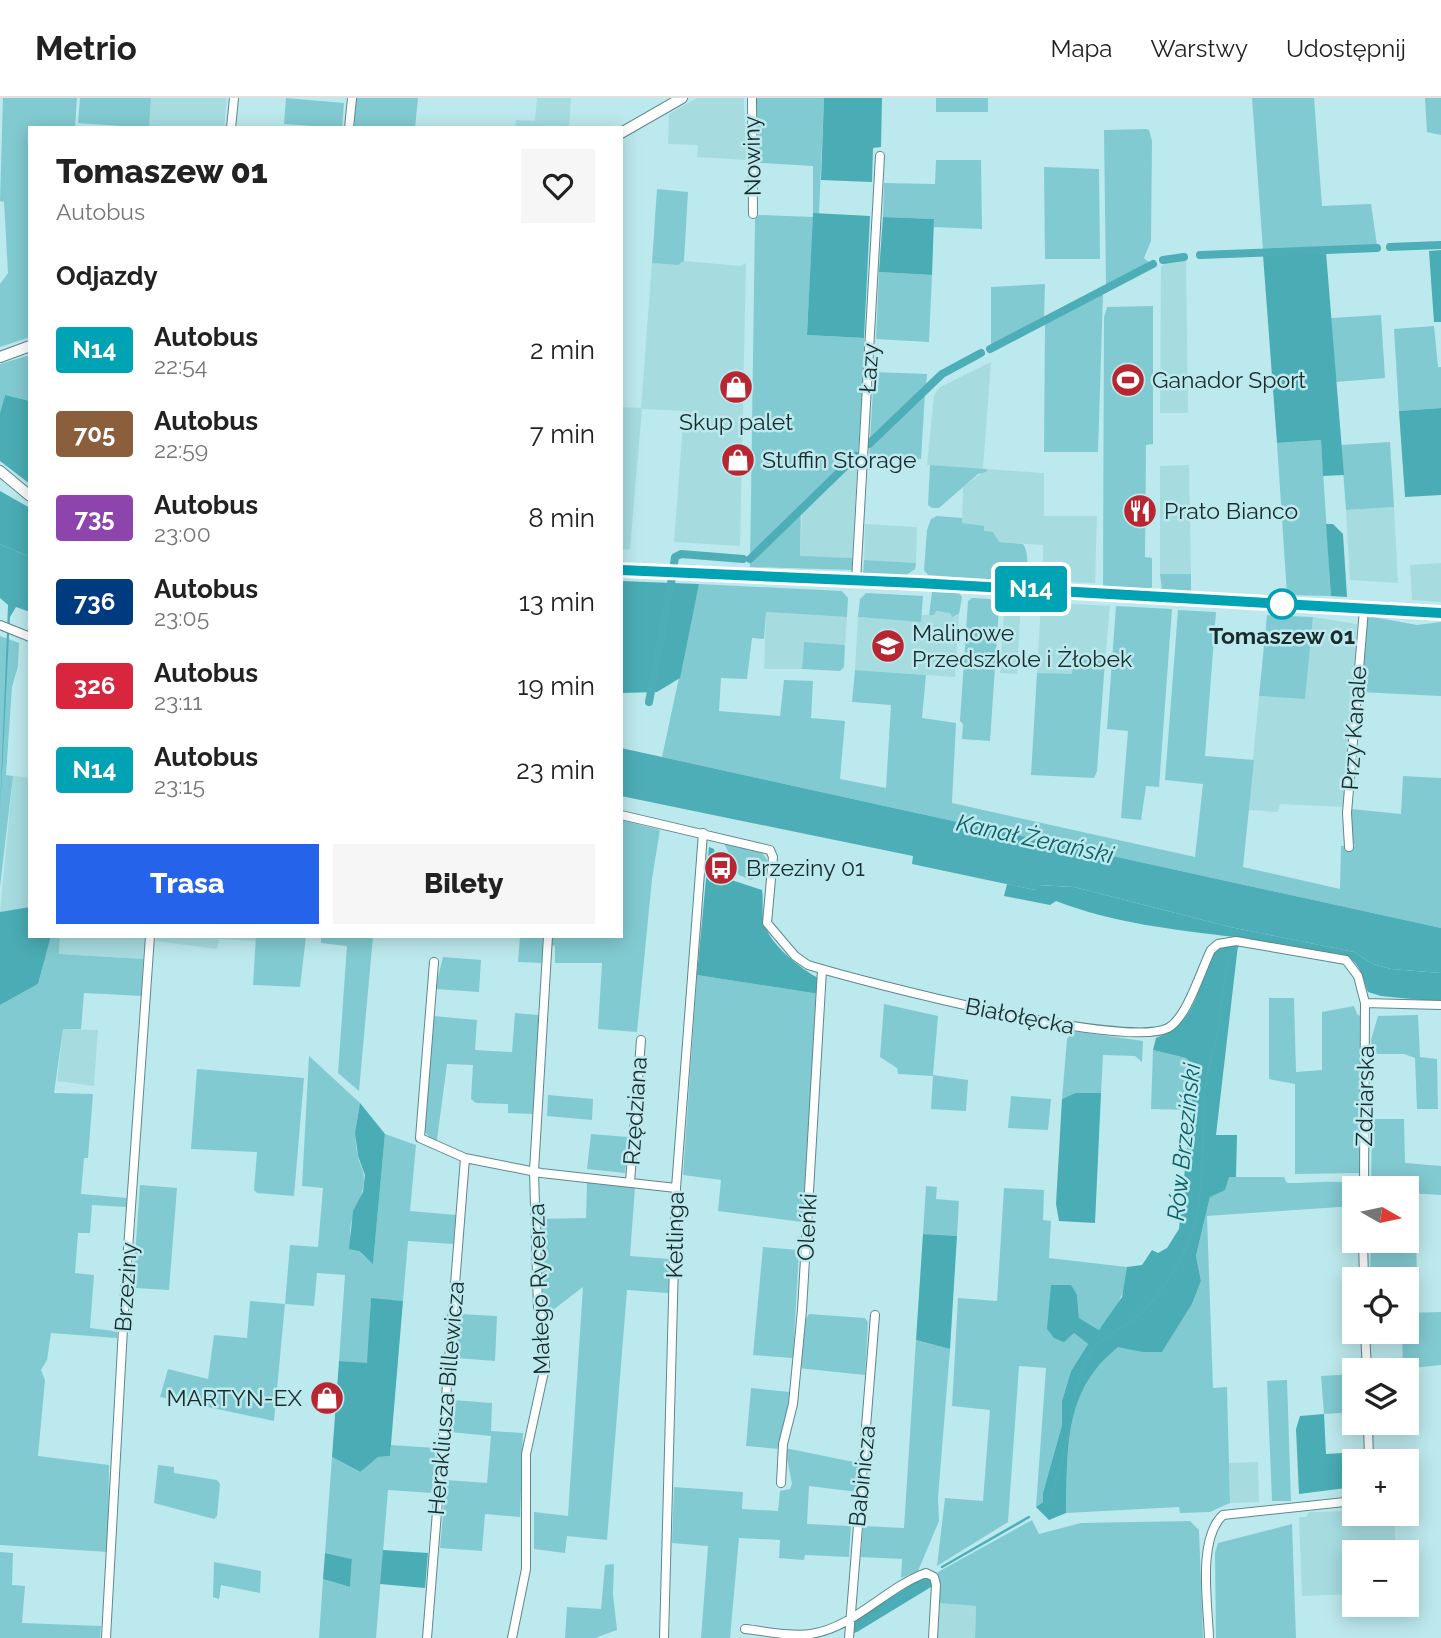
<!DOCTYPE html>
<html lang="pl">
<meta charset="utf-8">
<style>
body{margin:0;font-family:Raleway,sans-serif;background:#f6f6f6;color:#222;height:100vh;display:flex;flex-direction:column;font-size:26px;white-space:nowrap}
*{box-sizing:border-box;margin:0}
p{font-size:23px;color:#767676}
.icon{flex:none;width:38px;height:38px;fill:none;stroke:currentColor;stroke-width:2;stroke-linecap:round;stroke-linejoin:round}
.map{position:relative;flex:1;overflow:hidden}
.sheet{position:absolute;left:28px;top:28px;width:595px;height:812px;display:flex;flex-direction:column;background:#fff;border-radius:0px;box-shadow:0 4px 18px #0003}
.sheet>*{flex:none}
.badge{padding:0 14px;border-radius:5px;font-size:24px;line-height:46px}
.needle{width:46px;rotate:99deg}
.tools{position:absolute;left:1342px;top:1078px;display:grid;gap:14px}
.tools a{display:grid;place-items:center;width:77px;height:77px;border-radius:0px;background:#fff;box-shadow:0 4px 18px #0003;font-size:35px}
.map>.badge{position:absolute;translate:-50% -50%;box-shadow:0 0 0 4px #fff}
h2{padding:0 28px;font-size:26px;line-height:63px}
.round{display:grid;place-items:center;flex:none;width:74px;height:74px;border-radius:0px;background:#f6f6f6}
.overview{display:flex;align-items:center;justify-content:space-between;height:119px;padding:0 28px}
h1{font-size:33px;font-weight:800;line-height:52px}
.action{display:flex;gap:14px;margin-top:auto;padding:14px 28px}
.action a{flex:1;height:80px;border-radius:0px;background:#2563eb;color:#fff;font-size:28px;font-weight:800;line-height:80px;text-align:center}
.action a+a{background:#f6f6f6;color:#222}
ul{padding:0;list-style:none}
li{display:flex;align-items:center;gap:21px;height:84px;padding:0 28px}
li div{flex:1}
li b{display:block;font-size:26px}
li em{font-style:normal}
li .badge{min-width:77px;font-weight:700;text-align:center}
header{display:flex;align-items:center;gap:42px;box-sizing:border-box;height:98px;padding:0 35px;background:#fff;border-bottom:2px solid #e0e0e0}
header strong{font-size:33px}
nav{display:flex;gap:38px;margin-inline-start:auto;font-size:24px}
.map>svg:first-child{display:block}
.built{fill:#a6dce0}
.green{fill:#82cad1}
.forest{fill:#4aacb4}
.water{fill:#4daeb7}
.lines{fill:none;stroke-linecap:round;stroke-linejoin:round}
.stream{stroke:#4daeb7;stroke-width:2.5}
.canal{stroke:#4daeb7;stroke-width:8}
.street-casing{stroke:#5e888c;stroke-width:10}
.secondary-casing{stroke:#5e888c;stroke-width:12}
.street{stroke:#fff;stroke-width:8}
.secondary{stroke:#fff;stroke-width:10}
.line-casing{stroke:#fff;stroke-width:16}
.line{stroke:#00a3b4;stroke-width:10}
.stop-dot{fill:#fff;stroke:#00a3b4;stroke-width:3.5}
.labels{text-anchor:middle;stroke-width:5;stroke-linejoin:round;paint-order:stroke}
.street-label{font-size:23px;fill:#192b2c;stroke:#bce9ed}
.poi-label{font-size:23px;fill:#192b2c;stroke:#bce9ed;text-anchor:start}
.stop-label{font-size:23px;font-weight:bold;fill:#192b2c;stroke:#bce9ed}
.water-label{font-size:24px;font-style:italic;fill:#0c6066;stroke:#bce9ed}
</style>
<header>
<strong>Metrio</strong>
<nav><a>Mapa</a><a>Warstwy</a><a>Udostępnij</a></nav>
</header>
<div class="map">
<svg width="1441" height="1540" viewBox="0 0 1441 1540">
<rect width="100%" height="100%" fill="#bce9ed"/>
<!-- built -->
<path class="built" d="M151 0H227L224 30H149Z
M537 0H571L569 30H515L516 22 535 23Z
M697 0H744L746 62 697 59 698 47 668 46 669 16Z
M684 163 741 168 746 165 740 448 674 444 684 313 642 311 630 451 621 452V309L641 310 652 165 678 167Z
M1186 163 1188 315H1160L1161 169 1166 164Z
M991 264 983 371 927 367 934 297 940 289Z
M858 360 852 460 800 459 802 416Z
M1189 367 1191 476H1160V368Z
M987 371 1044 375V418H1097L1095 485 1043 483V447L999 444 983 433 962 425 963 389Z
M1394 409 1398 485 1350 482 1346 412Z
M865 426 917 429 916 465 864 462Z
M1441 465V504L1412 502 1410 467Z
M1005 501 1021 503 1017 576 1000 575Z
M1041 504 1110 508 1105 563 1074 561 1073 577 1037 575Z
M936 513 951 515 955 519 959 516 955 579 855 572 858 519 920 524 921 517H934Z
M766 514 847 519 845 547 804 544 802 571H764Z
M1313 519 1357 526 1344 709 1280 706 1278 714 1248 712 1259 598 1305 600Z
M13 678 30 680V809L0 814Z
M60 838H145L143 861 59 856Z
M157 838H256V843L219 841 217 851 156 843Z
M63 931 98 932 94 988 57 983Z
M1258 1364 1259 1404 1230 1405 1229 1365Z
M1354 1413V1416H1394L1396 1454H1354V1496L1302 1498 1299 1419H1306L1309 1414Z
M940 1505 976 1508 975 1540H937Z"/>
<!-- green -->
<path class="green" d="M3 0H77L75 30H30V239L0 249V186L8 175 4 104 0 103Z
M80 0H151L149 30 78 25Z
M286 0 344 5 342 30 284 26Z
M356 0H418L415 30H354Z
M756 0H824L819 116 813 115V68L760 65Z
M936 0H988V14H936Z
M1252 0H1314L1322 108 1371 106 1377 147 1263 152Z
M1425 0H1441V37L1427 34Z
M1146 31 1149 32 1152 43 1151 143 1144 160 1150 165 1106 188 1104 32Z
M936 62H981L982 131 934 129V121L883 119 884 85 935 86Z
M1044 69 1099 71 1100 161H1045Z
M657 91 688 94 684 163 678 167 652 165Z
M759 117 813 119 807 237 864 240 865 266 858 355 801 409 800 458 852 460V472L750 469 755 121Z
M879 174 932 177 929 244 876 241Z
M1045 186 1044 221 991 248V189Z
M1103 196 1098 354H1044L1045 225Z
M1153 208V346L1146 347 1145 459 1152 460V489L1150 492 1103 488 1104 219 1107 209Z
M1381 217 1385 280 1336 284 1331 220Z
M1434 228 1438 269H1441V315L1440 310 1399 313 1394 231Z
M30 257V303L5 297 0 315V266Z
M874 274 927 276 926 288 922 293 870 342Z
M925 295 921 361 869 358 870 347Z
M1321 342 1331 498 1287 497 1277 345Z
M1390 344 1394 409 1346 412 1341 347Z
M930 367 987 371 986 374 978 376 939 410H932L928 407Z
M937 418 962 420V425L984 428V433L993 434 999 444 1023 446C1031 458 1024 473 1033 485L928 477 924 472 927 432 931 421Z
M864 462 916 465 915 471 905 478 863 476Z
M1160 476H1191V495L1162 493Z
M699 486 842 493 848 500 847 519 766 514 764 541 752 540 747 581 721 580 719 613 780 618 784 582 813 583 811 620 845 623 840 681 886 690 891 607 852 604 855 572 926 577 922 620 956 625 952 705 1195 759 1203 686 1165 682 1178 512 1216 514 1205 658 1254 662 1243 769 1340 791 1341 748H1355L1351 740V711L1401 716 1403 678 1441 680V830L662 659Z
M932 494 959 495 962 499 959 516 952 519 950 515 936 513 934 517H929Z
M866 495 923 498 921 524 858 519 860 501Z
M972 500 990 501 999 510 990 643 962 641 963 626 960 623 968 503Z
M1116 508 1172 511 1159 689 1146 688 1141 722 1121 720 1128 633 1107 631Z
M1267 517 1313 519 1305 601 1259 598Z
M1373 519 1417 527 1441 524V598L1359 594 1366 520Z
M0 538 19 545 18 568 12 589 6 677 13 678 0 789Z
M804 544 845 547 844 569 840 573 802 571Z
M1074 561 1105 563 1097 673 1094 680 1031 677 1037 575 1072 576Z
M621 722 660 732 652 781 637 934 598 931 602 865H555V848L551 847V838H621Z
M724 745 761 753 767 762 764 775 751 782 739 777Z
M51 838H60L59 856 143 861 142 898 84 895 81 931H63L54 995 93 996 88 1060H84L81 1096 127 1100 126 1109 92 1107 90 1135H78L75 1175 94 1177 90 1230 114 1233 117 1230V1240L51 1235 47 1262 41 1272 45 1282 38 1358 109 1367 108 1454 0 1447V907L38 886Z
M256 838H306L300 889 253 887Z
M321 838H373L359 993 338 975 347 848 321 845Z
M520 838 543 839 542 865 518 864Z
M443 859 481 862 479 894 435 891Z
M697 877 819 896 802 1124 718 1113 721 1082 683 1077Z
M1269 900H1294L1296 974 1322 972V914L1354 908 1357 916 1362 919 1360 1075 1295 1076V986L1269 981Z
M884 906 938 918 933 977 968 982 966 1013 931 1011 933 978 898 976 897 970 880 959Z
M515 915 539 917 534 1016 508 1015V1006L476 1005 471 1001 473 967 447 966 437 1042H431L424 1032 433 918 477 922 475 952 512 954Z
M1418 917 1420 959 1437 961 1438 1011H1417L1415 960 1404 956H1372L1371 942 1378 918Z
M1073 933 1143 943 1142 964 1135 958 1103 957 1101 995H1075L1062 1001 1067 941Z
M1153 952 1186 960 1195 969 1190 1012 1151 1011Z
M309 958 360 1005C357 1023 353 1040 358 1059 359 1065 364 1072 364 1079 365 1114 327 1134 373 1165L385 1036 416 1047 410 1113 456 1117 453 1146 408 1143 403 1203 371 1201 368 1266 339 1263 345 1177 317 1175 314 1208 285 1206 274 1323 160 1299 168 1271 208 1281 214 1237 247 1240 250 1203 285 1206 290 1147 318 1149 323 1090 302 1088Z
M197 971 304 980 294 1098 257 1095 254 1092 257 1054 191 1051Z
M548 997 593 1001 592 1022 547 1018Z
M1011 998 1051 1001 1048 1032 1008 1030Z
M1375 1021H1404L1405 1065 1441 1068V1097L1407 1095V1090H1371L1372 1024Z
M591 1036 628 1039 625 1075 587 1071Z
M1229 1079H1284L1287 1085C1303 1086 1353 1079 1360 1090H1354V1108L1207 1118 1213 1290 1227 1289 1230 1405 1210 1414 1180 1415 1179 1409 1066 1415C1068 1350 1063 1293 1118 1248L1142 1254H1162L1192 1206 1201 1183 1196 1158 1210 1099Z
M587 1084 635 1089 630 1158 670 1161 668 1195 627 1192 607 1442 567 1438 565 1455 534 1451V1414L568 1418 583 1189 549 1215 543 1203 539 1121 586 1120Z
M140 1087 177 1090 169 1192 136 1190 133 1187Z
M926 1088 937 1089 936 1101 959 1103 957 1138 923 1136Z
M1004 1090 1044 1092 1043 1122 1051 1123 1049 1160 1127 1169C1126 1196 1116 1212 1099 1232L1079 1220 1077 1197 1074 1235 1088 1246 1071 1273 1062 1303V1327L1043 1395V1404L1036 1409 1046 1270 1019 1268 1008 1424 937 1468 945 1400 983 1403 990 1312 952 1308 958 1200 997 1203Z
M1371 1143 1416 1146 1418 1206H1407V1181H1370Z
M763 1149 799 1152 793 1260 753 1257Z
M1441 1214V1267L1403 1271 1402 1234H1407V1215Z
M459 1216 497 1218 495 1263 456 1260Z
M809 1216 865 1220 868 1224 865 1277 798 1270 804 1224Z
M916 1242 950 1251 938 1400 939 1423 918 1473 901 1480 902 1461 861 1459 863 1428 904 1430Z
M1354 1276V1314L1324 1316 1321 1278Z
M1287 1282 1291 1403H1272L1267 1283Z
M751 1290 790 1294 780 1351 746 1348Z
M453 1302 492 1305 491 1333 523 1335 520 1419 485 1416 482 1453 440 1450 446 1382 487 1385 491 1338 450 1334Z
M391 1347 436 1350 432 1395 388 1392 376 1540H319L323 1481 350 1489 352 1461 325 1455 332 1359 359 1374 378 1359 390 1358Z
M785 1350 859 1365 858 1394 809 1388 807 1426 851 1428 849 1459 805 1457 804 1462 779 1460 780 1442 739 1440 730 1540H701L708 1448 672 1445 674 1389 743 1394 742 1411 778 1413 780 1393 790 1391 792 1386Z
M158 1367 174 1369V1375L217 1382 220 1386 217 1418 214 1421 154 1405Z
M1032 1422 1039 1436 1081 1425 1190 1423 1199 1432 1203 1540H975L976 1508 940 1505 938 1474Z
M1292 1426 1296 1540H1216L1215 1455 1218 1445Z
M0 1454 13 1455 12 1487 25 1488 22 1525 101 1528 100 1540H0Z
M214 1464 261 1473 260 1495 221 1487 219 1501 213 1499Z
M614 1466 613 1496 617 1532 595 1540H565L567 1509 601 1511 605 1467Z"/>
<!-- forest -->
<path class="forest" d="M824 0H882L881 49 873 50 872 84 821 82Z
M813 115 870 118 864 240 807 237Z
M883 119 934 121 932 177 879 174Z
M1441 152V224H1434L1429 153Z
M1326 154 1344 377 1323 378 1321 342 1277 345 1263 157Z
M5 297 30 303V386L0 363V315Z
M1441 310V397L1405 399 1399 313Z
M0 393 30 410V459L0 446Z
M1326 426H1333L1343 436 1347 499 1331 498Z
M621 483 699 486 680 580 657 594 621 595Z
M709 749 714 751 719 778 762 792C764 803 761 815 764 825 770 847 801 871 820 881L819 896 697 877Z
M1007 786 1035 792 1037 787 1074 789 1230 829 1354 854 1373 866 1391 871 1441 875V904L1381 898 1368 894C1362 878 1360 862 1342 857 1307 851 1271 844 1235 839 1175 832 1113 825 1056 803L1050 807 1004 798Z
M30 809V838H51L38 886 0 907V814Z
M1231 846 1238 847 1216 1037H1237L1236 1079H1229L1225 1092 1210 1099 1196 1158 1201 1183 1192 1206 1162 1254H1142L1118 1249C1063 1293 1068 1350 1066 1415L1049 1422 1036 1409 1043 1404V1395L1062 1327V1303L1071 1273 1088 1246 1074 1235 1064 1244 1054 1240 1047 1231 1051 1187H1071L1077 1197 1079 1220 1099 1232 1122 1199 1127 1169 1142 1167 1152 1152 1158 1155 1167 1150 1179 1131 1195 969 1186 960 1153 952 1156 940C1196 924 1195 897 1210 860L1215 853Z
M1075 995H1101L1095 1125 1059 1123 1056 1106 1062 1001Z
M360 1005 385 1036 373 1166 359 1153 349 1151 353 1113 363 1094 365 1077 358 1058 355 1035Z
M923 1136 957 1138 950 1251 916 1242Z
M371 1200 403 1203 390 1358 378 1359 360 1374 332 1359 339 1263 367 1265Z
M1324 1316 1326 1356 1360 1354V1363H1354V1389L1299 1396 1296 1331 1300 1318Z
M383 1452 428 1455 425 1490 380 1486Z
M325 1455 352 1461 350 1489 323 1481Z
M924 1479 931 1481V1489L857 1534 851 1533V1524Z"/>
<!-- water -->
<path class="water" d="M0 446 30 459V514L16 509 10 519 0 713 8 507 0 500Z
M621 650 1441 830V875L1391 871 1373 866 1354 854 1230 829 1074 789 1038 787 1035 792 912 766 913 758 621 698Z"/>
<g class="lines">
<!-- stream -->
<path class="stream" d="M1041 1412C1072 1374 1063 1304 1090 1256 1101 1236 1124 1233 1139 1217 1166 1191 1192 1149 1198 1112 1204 1072 1202 1030 1205 990 1207 968 1216 948 1219 927 1223 898 1221 872 1239 846
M942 1469 1029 1419
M854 1534 927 1480"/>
<!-- canal -->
<path class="canal" d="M1390 149 1441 147
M1200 157 1377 150
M1163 162 1184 159
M990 251 1153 166
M869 346 942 276 981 255
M750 461 856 358
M674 466 675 459 681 456 743 461
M649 604 672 480"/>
<!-- street casing -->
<g class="street-casing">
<path id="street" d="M752 0 753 116
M231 30 234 0
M349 30 352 0
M856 483 880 58
M0 527 30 539
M621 717 770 752 773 759 767 825 795 858 808 867C864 884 1125 952 1168 930 1187 920 1201 872 1211 852L1218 846 1236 843 1346 862 1358 878 1365 905 1364 1090
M1349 749 1347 715 1364 511
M434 864 420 1040 465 1060 541 1075 676 1090
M1365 905 1441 907
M630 1084 641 942
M1363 1143 1364 1181
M1365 1234 1367 1272
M1368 1325 1369 1363
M781 1385 783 1346 793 1306 802 1212 822 872
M745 1531C765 1533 790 1539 811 1536 855 1529 885 1490 926 1475L934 1479 936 1487 933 1540
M106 1540 125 1194 150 838
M427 1540 465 1060
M512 1540 526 1471V1356L545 1269V1234L538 1210 534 1073 548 838
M664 1540 676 1090 703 735
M849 1540 875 1217
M1209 1540C1208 1506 1197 1441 1223 1417L1354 1403"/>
</g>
<!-- secondary casing -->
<g class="secondary-casing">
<path id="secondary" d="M621 35 682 0
M0 259 30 248
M0 373 30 398
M621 472 918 485 1441 515"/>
</g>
<!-- street -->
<use href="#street" class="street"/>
<!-- secondary -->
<use href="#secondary" class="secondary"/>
</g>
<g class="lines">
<!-- line casing -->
<g class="line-casing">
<path id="line" d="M621 472 918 485 1441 515"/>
</g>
<!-- line -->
<use href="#line" class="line"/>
</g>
<!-- icons -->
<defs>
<g id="stadium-disc" transform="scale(1.75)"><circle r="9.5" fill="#b72631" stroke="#bce9ed"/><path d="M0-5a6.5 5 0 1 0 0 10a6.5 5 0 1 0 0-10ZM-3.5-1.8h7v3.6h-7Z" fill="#fff"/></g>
<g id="shop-disc" transform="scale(1.75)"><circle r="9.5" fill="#b72631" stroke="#bce9ed"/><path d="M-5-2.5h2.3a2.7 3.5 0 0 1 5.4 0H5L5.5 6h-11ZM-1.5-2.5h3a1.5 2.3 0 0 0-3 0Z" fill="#fff"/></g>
<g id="restaurant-disc" transform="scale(1.75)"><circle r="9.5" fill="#b72631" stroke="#bce9ed"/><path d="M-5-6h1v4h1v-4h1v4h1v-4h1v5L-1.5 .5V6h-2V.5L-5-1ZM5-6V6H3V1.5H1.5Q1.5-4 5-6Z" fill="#fff"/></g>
<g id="school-disc" transform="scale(1.75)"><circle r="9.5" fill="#b72631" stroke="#bce9ed"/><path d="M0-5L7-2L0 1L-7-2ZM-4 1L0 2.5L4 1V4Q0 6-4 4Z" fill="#fff"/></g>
<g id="bus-disc" transform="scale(1.75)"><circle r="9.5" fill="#b72631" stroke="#bce9ed"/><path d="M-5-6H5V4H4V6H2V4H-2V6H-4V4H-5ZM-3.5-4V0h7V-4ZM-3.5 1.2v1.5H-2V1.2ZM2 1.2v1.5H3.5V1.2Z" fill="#fff"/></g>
</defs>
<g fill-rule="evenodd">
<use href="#stadium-disc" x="1128" y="282"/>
<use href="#shop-disc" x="736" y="289"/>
<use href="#shop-disc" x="738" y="362"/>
<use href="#restaurant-disc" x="1140" y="413"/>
<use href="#school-disc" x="888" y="548"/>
<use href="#bus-disc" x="721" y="770"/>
<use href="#shop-disc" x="327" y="1300"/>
</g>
<!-- markers -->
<circle class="stop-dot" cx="1282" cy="506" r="14"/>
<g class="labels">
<!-- street labels -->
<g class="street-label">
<text transform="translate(752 58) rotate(-91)" y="8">Nowiny</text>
<text transform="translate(869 270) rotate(-86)" y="8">Łazy</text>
<text transform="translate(1354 630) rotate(-86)" y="8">Przy Kanale</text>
<text transform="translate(1020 918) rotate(11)" y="8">Białołęcka</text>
<text transform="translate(1365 998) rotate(-89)" y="8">Zdziarska</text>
<text transform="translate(635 1013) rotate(-86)" y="8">Rzędziana</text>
<text transform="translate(807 1129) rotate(-87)" y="8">Oleńki</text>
<text transform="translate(675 1137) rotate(-89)" y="8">Ketlinga</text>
<text transform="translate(126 1189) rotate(-86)" y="8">Brzeziny</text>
<text transform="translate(539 1191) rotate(-92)" y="8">Małego Rycerza</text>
<text transform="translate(446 1300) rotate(-85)" y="8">Herakliusza Billewicza</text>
<text transform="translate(862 1378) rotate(-84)" y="8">Babinicza</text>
</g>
<!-- poi labels -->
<g class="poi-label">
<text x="1152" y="290">Ganador Sport</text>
<text x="736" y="332" text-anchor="middle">Skup palet</text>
<text x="762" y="370">Stuffin Storage</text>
<text x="1164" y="421">Prato Bianco</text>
<text x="912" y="543">Malinowe<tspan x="912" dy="26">Przedszkole i Żłobek</tspan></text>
<text x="746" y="778">Brzeziny 01</text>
<text x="302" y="1308" text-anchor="end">MARTYN-EX</text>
</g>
<!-- stop labels -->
<g class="stop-label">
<text x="1282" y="546">Tomaszew 01</text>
</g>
<!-- water labels -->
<g class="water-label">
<text transform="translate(1035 741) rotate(12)" y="8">Kanał Żerański</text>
<text transform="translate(1184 1044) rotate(-84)" y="8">Rów Brzeziński</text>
</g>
</g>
</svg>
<div class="tools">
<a><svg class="needle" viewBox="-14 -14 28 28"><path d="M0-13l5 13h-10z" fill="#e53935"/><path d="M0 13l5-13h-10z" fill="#767676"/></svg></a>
<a><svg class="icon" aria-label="locate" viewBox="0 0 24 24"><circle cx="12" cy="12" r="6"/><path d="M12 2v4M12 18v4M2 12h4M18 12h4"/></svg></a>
<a><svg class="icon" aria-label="layers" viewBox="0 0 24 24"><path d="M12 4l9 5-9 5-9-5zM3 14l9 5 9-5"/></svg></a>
<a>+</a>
<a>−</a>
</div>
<b class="badge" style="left:1031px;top:491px;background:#00a3b4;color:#fff">N14</b>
<section class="sheet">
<div class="overview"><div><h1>Tomaszew 01</h1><p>Autobus</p></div><a class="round"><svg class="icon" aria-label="heart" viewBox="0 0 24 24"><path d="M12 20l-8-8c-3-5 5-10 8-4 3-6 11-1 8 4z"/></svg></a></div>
<h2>Odjazdy</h2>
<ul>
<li><span class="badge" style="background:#00a3b4;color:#fff">N14</span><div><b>Autobus</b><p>22:54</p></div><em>2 min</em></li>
<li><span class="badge" style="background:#8b5e3c;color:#fff">705</span><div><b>Autobus</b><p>22:59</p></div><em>7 min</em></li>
<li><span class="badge" style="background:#8e44ad;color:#fff">735</span><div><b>Autobus</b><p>23:00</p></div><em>8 min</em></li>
<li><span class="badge" style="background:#003b80;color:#fff">736</span><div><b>Autobus</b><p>23:05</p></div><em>13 min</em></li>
<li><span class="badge" style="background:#d7263d;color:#fff">326</span><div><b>Autobus</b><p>23:11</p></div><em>19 min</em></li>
<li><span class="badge" style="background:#00a3b4;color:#fff">N14</span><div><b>Autobus</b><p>23:15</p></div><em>23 min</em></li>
</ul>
<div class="action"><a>Trasa</a><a>Bilety</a></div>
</section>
</div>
